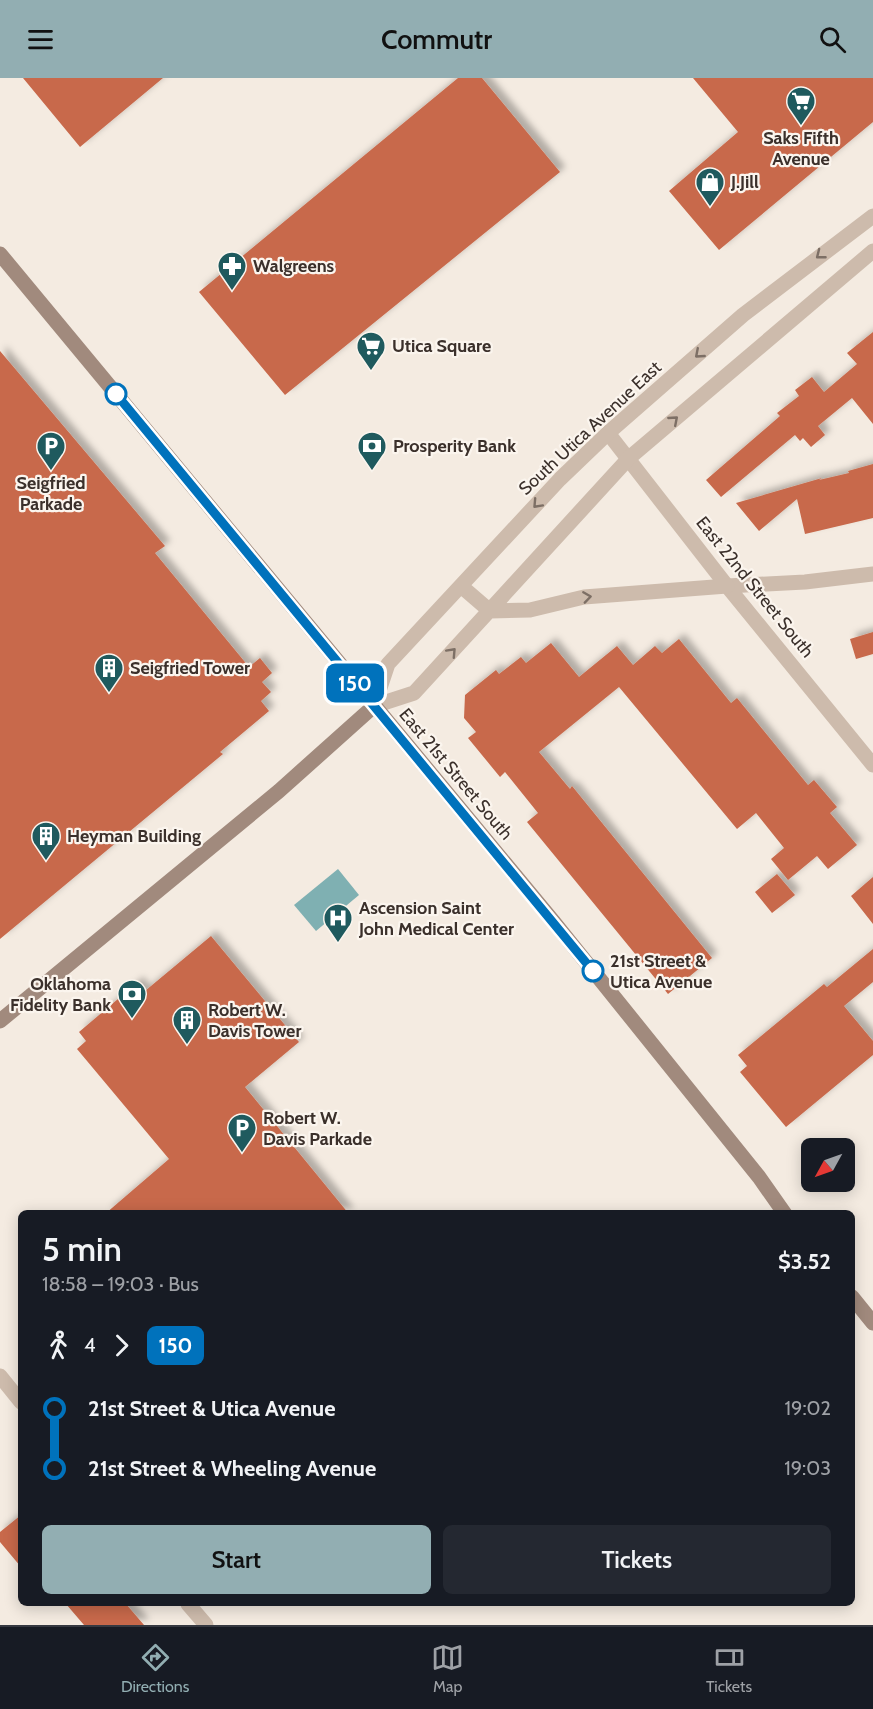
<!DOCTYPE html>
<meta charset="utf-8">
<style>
body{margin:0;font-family:Cabin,sans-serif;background:#242831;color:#f1f3f6;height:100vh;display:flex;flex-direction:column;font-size:22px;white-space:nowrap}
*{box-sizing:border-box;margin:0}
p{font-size:20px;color:#9ea1a6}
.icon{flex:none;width:33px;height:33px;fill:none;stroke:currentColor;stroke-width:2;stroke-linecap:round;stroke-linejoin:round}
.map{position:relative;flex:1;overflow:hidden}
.side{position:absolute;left:18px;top:1132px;width:837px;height:396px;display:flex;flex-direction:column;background:#171b24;border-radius:9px;box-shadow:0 3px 15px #0003}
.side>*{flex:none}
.badge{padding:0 12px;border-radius:9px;font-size:21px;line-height:39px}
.needle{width:39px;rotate:230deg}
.tools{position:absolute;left:801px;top:1060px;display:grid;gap:12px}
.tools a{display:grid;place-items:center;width:54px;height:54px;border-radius:9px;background:#171b24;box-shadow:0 3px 15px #0003;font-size:30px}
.map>.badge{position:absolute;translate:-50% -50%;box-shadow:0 0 0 3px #fff}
.legs{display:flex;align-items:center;gap:9px;height:66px;padding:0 24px;font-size:20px}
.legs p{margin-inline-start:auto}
.summary{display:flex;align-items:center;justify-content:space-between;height:102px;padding:0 24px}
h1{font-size:33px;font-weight:600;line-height:45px}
.button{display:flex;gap:12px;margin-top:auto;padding:12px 24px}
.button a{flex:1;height:69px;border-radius:9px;background:#92aeb2;color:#111;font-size:24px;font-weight:600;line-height:69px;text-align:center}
.button a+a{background:#242831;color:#f1f3f6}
ul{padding:0 24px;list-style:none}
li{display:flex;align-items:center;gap:21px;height:60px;font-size:22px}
li i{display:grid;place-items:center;width:9px;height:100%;margin:0 8px;background:currentColor}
li i::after{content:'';width:15px;height:15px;margin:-8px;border:4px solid;border-radius:50%;background:#171b24}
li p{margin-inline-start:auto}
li:first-child i{background:linear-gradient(#0000 50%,currentColor 0)}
li:last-child i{background:linear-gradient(currentColor 50%,#0000 0)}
header{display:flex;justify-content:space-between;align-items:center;height:78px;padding:0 24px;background:#92aeb2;color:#111;font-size:27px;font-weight:600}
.tab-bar{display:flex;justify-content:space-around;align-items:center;height:84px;border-top:2px solid #363941;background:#171b24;font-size:16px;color:#9ea1a6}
.tab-bar a{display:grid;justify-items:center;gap:3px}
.tab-bar .current{color:#92aeb2}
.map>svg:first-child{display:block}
.water{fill:#7fb0b2}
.building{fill:#c8694b;filter:url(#shadow)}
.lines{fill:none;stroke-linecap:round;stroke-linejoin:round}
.minor{stroke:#cdbbac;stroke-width:15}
.tertiary{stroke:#cdbbac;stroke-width:15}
.secondary{stroke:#a18a7d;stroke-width:15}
.oneway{stroke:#7d6f65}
.line-1-casing{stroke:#fff;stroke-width:14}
.line-1{stroke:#0072bc;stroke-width:9}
.stop-1-dot{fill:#fff;stroke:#0072bc;stroke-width:3}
.labels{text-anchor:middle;stroke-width:4.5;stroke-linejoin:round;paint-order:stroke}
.poi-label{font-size:18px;font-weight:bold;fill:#3b302b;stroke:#fbf5ee;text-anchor:start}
.street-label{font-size:18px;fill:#3b302b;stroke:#fbf5ee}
.stop-label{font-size:18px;font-weight:bold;fill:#3b302b;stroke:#fbf5ee;text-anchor:start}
</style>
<header><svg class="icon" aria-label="menu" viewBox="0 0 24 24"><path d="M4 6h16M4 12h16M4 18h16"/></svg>Commutr<svg class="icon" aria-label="search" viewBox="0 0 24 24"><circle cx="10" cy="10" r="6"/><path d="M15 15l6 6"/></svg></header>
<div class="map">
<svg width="873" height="1547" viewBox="0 0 873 1547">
<defs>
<filter id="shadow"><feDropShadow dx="5.5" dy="-5.5" stdDeviation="3" flood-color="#0004"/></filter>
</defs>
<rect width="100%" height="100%" fill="#f4ebe1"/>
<!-- water -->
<path class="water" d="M338 791 359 817 316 853 294 827Z"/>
<!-- building -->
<path class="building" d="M23 0H163L80 69Z
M458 0H482L560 94 285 317 199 214Z
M693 0H873V44L719 172 669 113 738 54Z
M873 254V346L852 320 818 348 825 357 811 369 803 360 800 363 795 357 721 419 706 402 780 338 777 335 799 318 795 312 812 299 824 314 857 286 847 275Z
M0 273 165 468 155 475 249 589 260 580 272 595 262 604 271 614 261 623 269 633 220 674 223 676 0 861Z
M873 386V440L805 456 797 421 759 453 736 425 822 400 819 402 849 395 848 393Z
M873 554V576L856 581 850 561Z
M679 561 731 625 737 620 808 707 814 702 837 729 830 735 857 767 828 791 817 778 788 802 771 781 784 770 756 735 737 751 619 609 539 674 570 711 572 708 712 880 668 916 527 744 538 735 505 694 500 699 468 660 476 654 464 640 465 617 496 592 499 596 521 579 526 585 551 565 579 599 617 568 633 587 655 568 662 575Z
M777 796 795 817 772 835 755 814Z
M873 799V846L851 818Z
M211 858 299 964 245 1009 349 1136H105L169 1081 77 971 86 963 79 954 138 904 145 913Z
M873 871V904L844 928 873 963V977L786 1049 740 994 747 988 738 977 824 906 827 909Z
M21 1437V1489L0 1464V1454Z
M66 1526H126L144 1547H84Z"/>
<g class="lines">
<!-- minor -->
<path class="minor" d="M608 355 727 508 873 687
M727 508 805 504 873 496
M0 1298 21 1324
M188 1526 206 1547"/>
<!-- tertiary -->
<path class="tertiary" d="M461 508 490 533 530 532 584 519 727 508
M374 628 388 586 560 401 608 355 743 237 873 138
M374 628 414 615 629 380 873 173"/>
<!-- secondary -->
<path class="secondary" d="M0 176 553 843 759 1099 785 1136
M0 943 279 713 374 628
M852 1219 873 1245"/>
</g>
<!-- one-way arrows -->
<defs><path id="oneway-chevron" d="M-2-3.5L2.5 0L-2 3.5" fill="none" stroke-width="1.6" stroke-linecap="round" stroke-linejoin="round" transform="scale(1.5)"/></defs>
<g class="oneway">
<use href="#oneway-chevron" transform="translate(820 177) rotate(142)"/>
<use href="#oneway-chevron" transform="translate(699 276) rotate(139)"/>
<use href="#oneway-chevron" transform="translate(674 342) rotate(-41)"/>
<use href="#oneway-chevron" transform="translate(537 426) rotate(133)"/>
<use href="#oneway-chevron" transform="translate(587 519) rotate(-8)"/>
<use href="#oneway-chevron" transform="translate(452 574) rotate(-47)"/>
</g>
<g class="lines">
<!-- line-1 casing -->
<g class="line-1-casing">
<path id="line-1" d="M116 316 593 893"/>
</g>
<!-- line-1 -->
<use href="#line-1" class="line-1"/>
</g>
<!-- icons -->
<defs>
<g id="supermarket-pin" transform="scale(1.5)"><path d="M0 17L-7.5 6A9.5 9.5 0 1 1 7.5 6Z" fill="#1f5a5e" stroke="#fbf5ee"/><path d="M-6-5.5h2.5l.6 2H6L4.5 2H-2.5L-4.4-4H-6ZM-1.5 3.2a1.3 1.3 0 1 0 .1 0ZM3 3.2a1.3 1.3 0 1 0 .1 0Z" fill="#fff"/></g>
<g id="shop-pin" transform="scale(1.5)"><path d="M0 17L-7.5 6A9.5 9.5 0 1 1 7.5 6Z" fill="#1f5a5e" stroke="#fbf5ee"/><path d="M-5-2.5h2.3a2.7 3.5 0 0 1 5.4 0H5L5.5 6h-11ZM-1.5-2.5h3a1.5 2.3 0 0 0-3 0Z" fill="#fff"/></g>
<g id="pharmacy-pin" transform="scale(1.5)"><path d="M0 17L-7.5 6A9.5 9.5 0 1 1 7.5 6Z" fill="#1f5a5e" stroke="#fbf5ee"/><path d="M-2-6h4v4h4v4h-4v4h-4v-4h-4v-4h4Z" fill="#fff"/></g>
<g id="parking-pin" transform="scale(1.5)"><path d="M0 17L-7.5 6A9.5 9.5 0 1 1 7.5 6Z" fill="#1f5a5e" stroke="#fbf5ee"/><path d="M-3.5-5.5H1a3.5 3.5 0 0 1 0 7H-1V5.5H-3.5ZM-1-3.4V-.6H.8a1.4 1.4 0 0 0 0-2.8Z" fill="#fff"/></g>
<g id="bank-pin" transform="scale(1.5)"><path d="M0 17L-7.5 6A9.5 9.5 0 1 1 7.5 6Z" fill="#1f5a5e" stroke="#fbf5ee"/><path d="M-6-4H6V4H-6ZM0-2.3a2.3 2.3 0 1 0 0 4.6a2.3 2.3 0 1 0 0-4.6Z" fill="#fff"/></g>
<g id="building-pin" transform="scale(1.5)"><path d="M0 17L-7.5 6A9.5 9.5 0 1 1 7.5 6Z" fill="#1f5a5e" stroke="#fbf5ee"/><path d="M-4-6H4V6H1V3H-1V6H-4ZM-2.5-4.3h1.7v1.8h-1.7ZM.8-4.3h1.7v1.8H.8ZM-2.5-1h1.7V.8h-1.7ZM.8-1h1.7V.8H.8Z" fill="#fff"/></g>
<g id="hospital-pin" transform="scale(1.5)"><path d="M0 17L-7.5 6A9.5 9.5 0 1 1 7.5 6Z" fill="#1f5a5e" stroke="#fbf5ee"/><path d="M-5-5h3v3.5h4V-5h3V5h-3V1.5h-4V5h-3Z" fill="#fff"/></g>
</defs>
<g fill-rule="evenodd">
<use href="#supermarket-pin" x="801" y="23"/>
<use href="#shop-pin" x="710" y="104"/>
<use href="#pharmacy-pin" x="232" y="188"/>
<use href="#supermarket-pin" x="371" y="268"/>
<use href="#parking-pin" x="51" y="368"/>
<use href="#bank-pin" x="372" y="368"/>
<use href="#building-pin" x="109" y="590"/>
<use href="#building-pin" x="46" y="758"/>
<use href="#hospital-pin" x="338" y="840"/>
<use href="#bank-pin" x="132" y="916"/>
<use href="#building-pin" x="187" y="942"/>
<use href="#parking-pin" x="242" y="1050"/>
</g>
<!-- markers -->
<g class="stop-1-dot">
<circle cx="116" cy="316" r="10"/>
<circle cx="593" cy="893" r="10"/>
</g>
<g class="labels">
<!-- poi labels -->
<g class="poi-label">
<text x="801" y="66" text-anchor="middle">Saks Fifth<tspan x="801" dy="21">Avenue</tspan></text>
<text x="731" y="110">J.Jill</text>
<text x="253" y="194">Walgreens</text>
<text x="392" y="274">Utica Square</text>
<text x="393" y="374">Prosperity Bank</text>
<text x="51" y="411" text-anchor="middle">Seigfried<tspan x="51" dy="21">Parkade</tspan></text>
<text x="130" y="596">Seigfried Tower</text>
<text x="67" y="764">Heyman Building</text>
<text x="359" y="836">Ascension Saint<tspan x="359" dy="21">John Medical Center</tspan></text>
<text x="111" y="912" text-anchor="end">Oklahoma<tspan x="111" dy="21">Fidelity Bank</tspan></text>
<text x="208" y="938">Robert W.<tspan x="208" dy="21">Davis Tower</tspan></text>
<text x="263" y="1046">Robert W.<tspan x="263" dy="21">Davis Parkade</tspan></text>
</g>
<!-- street labels -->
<g class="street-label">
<text transform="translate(590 350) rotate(-43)" y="6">South Utica Avenue East</text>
<text transform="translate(755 509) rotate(51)" y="6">East 22nd Street South</text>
<text transform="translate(456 696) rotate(50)" y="6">East 21st Street South</text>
</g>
<!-- stop labels -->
<g class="stop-label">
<text x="610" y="889">21st Street &amp;<tspan x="610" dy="21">Utica Avenue</tspan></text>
</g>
</g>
</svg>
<div class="tools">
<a><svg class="needle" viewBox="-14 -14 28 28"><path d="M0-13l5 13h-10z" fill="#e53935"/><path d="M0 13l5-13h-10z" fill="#9ea1a6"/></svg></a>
</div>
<b class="badge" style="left:355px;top:605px;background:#0072bc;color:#fff">150</b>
<section class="side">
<div class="summary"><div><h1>5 min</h1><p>18:58 – 19:03 · Bus</p></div><b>$3.52</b></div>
<div class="legs"><svg class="icon" aria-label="walk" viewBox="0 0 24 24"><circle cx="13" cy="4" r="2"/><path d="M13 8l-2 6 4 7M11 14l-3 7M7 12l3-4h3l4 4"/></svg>4<svg class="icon" aria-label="forward" viewBox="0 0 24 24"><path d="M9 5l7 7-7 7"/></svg><b class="badge" style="background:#0072bc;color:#fff">150</b></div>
<ul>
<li><i style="color:#0072bc"></i><b>21st Street &amp; Utica Avenue</b><p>19:02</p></li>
<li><i style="color:#0072bc"></i><b>21st Street &amp; Wheeling Avenue</b><p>19:03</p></li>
</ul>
<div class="button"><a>Start</a><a>Tickets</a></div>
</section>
</div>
<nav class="tab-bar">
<a class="current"><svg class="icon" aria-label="directions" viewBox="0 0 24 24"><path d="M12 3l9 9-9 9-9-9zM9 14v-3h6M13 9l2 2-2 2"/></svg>Directions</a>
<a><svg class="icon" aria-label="map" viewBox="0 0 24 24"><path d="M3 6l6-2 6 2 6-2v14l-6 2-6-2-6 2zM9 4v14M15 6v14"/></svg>Map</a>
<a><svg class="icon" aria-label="tickets" viewBox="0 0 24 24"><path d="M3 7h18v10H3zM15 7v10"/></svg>Tickets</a>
</nav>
